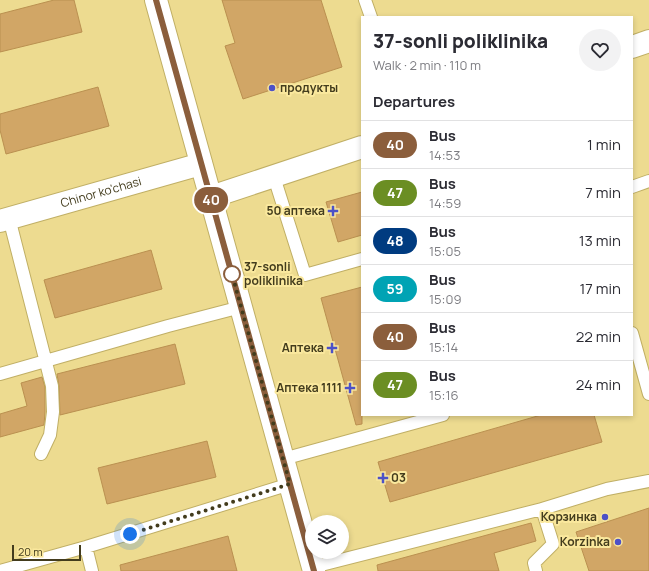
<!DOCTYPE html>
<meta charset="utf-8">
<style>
body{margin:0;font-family:Manrope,sans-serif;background:#f2f2f3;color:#2b2b33;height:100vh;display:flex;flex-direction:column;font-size:15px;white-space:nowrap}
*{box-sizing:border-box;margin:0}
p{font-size:13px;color:#7c7c81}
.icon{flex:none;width:22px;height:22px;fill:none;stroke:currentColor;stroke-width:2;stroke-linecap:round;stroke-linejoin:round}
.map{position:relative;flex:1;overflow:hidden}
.details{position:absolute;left:361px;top:16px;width:272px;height:400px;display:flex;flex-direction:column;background:#fff;border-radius:0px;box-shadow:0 2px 6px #0003}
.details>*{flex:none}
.badge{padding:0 8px;border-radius:13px;font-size:14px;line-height:26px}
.fabs{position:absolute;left:305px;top:515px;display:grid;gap:8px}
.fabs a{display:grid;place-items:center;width:44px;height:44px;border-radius:50%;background:#fff;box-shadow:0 2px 6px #0003;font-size:20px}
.scale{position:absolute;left:12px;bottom:10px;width:69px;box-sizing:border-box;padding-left:4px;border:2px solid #433c1d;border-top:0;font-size:11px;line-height:14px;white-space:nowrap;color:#433c1d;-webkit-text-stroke:3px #fae89d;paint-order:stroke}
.you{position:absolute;width:20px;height:20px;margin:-10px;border:3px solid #fff;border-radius:50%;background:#1a73e8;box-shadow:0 0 0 6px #1a73e833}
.map>.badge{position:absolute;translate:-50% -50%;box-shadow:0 0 0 2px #fff}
h2{padding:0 12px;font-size:15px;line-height:36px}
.round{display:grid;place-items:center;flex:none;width:42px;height:42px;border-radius:21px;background:#f2f2f3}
.summary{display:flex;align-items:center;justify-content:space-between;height:68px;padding:0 12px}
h1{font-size:19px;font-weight:800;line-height:30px}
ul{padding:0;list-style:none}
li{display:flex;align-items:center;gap:12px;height:48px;padding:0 12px;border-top:1px solid #e1e1e2}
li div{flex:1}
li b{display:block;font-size:15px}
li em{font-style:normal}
li .badge{min-width:44px;font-weight:700;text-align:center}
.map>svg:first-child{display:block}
.building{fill:#d1a666;stroke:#ba9050}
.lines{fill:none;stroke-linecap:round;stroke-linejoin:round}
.service-casing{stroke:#c0af65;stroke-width:14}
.tertiary-casing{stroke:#c0af65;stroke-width:24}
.service{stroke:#fff;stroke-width:12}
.tertiary{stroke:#fff;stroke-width:22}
.line-casing{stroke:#fff;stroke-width:9}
.line{stroke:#8b5e3c;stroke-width:6}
.walk{stroke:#433c1d;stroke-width:4;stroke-dasharray:0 7.2}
.poi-dot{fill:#4d51c7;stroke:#fae89d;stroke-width:1.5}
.stop-dot{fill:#fff;stroke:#8b5e3c;stroke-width:2}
.labels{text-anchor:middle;stroke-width:4;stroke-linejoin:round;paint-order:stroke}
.poi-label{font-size:12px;font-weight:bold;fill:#433c1d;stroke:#fae89d;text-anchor:end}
.street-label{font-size:12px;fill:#433c1d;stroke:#fae89d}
.stop-label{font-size:12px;font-weight:bold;fill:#433c1d;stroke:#fae89d;text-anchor:start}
</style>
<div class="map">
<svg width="649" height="571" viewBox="0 0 649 571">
<rect width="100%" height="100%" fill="#eddb90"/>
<!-- building -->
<path class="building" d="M54 0H74L82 32 0 52V14Z
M222 0H321L342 67 243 99 225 46 235 43Z
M98 87 109 126 6 154 0 130V114Z
M362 192V235L338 242 326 202Z
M151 250 162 289 55 318 44 280Z
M362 287V424L356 425 321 298Z
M175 344 185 384 60 415 59 386 57 374Z
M42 377 45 387V412L44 425 0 437V414L27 406 21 383Z
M541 415H594L602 442 390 502 378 462Z
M207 441 216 477 107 504 98 468Z
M649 508V571H589L576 532Z
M531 523 536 541 494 553 499 571H378L377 565Z
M228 536 237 571H121L120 565Z"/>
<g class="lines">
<!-- service casing -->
<g class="service-casing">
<path id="service" d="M365 0 371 17
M274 177 305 275 362 259
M632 187 649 181
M9 218 52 386 53 412 50 435 41 454
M632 333 649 394
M0 374 168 326 241 307
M283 459 443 415
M86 547 92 571
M313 567 542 509
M0 571 86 547 290 484
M536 571 534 563 553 544 542 509 607 489 649 481"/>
</g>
<!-- tertiary casing -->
<g class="tertiary-casing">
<g id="tertiary">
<path d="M156 0 314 571"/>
<path d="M632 47 649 41"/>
<path d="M211 197 362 147"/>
<path id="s1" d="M0 221 201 164"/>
</g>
</g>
<!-- service -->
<use href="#service" class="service"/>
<!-- tertiary -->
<use href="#tertiary" class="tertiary"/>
</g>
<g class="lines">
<!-- line casing -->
<g class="line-casing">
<path id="line" d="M156 0 314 571"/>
</g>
<!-- line -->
<use href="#line" class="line"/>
<!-- walk -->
<path class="walk" d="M130 534 290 484 232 274"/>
</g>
<!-- markers -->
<g class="poi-dot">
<circle cx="272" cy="88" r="4"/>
<path d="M331 205h4v4h4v4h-4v4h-4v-4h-4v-4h4z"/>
<path d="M330 342h4v4h4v4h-4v4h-4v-4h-4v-4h4z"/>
<path d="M348 382h4v4h4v4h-4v4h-4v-4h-4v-4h4z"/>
<path d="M381 472h4v4h4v4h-4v4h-4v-4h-4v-4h4z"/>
<circle cx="605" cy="517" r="4"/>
<circle cx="618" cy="542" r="4"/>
</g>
<circle class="stop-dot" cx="232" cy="274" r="8"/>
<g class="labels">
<!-- poi labels -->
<g class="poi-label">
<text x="280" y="92" text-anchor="start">продукты</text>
<text x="325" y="215">50 аптека</text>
<text x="324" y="352">Аптека</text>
<text x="342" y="392">Аптека 1111</text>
<text x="391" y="482" text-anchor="start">03</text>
<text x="597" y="521">Корзинка</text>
<text x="610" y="546">Korzinka</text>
</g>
<!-- street labels -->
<g class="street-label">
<text dy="4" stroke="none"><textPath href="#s1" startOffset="105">Chinor ko'chasi</textPath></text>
</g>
<!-- stop labels -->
<g class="stop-label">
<text x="244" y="271">37-sonli<tspan x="244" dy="14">poliklinika</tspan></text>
</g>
</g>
</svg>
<div class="fabs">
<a><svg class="icon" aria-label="layers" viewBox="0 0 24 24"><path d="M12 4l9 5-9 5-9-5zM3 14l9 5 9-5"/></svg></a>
</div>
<div class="scale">20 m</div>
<div class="you" style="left:130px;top:534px"></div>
<b class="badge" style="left:211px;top:200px;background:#8b5e3c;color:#fff">40</b>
<section class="details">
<div class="summary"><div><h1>37-sonli poliklinika</h1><p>Walk · 2 min · 110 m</p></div><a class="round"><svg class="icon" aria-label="heart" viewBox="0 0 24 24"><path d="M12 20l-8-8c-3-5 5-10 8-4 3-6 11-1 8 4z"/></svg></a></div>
<h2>Departures</h2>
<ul>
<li><span class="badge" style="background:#8b5e3c;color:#fff">40</span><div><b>Bus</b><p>14:53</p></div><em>1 min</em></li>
<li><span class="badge" style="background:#6b8e23;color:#fff">47</span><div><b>Bus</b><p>14:59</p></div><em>7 min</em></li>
<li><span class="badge" style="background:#003b80;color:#fff">48</span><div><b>Bus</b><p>15:05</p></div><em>13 min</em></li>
<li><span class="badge" style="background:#00a3b4;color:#fff">59</span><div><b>Bus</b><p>15:09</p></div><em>17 min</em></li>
<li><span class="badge" style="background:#8b5e3c;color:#fff">40</span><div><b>Bus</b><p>15:14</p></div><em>22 min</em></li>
<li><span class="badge" style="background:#6b8e23;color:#fff">47</span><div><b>Bus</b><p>15:16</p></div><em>24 min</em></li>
</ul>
</section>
</div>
